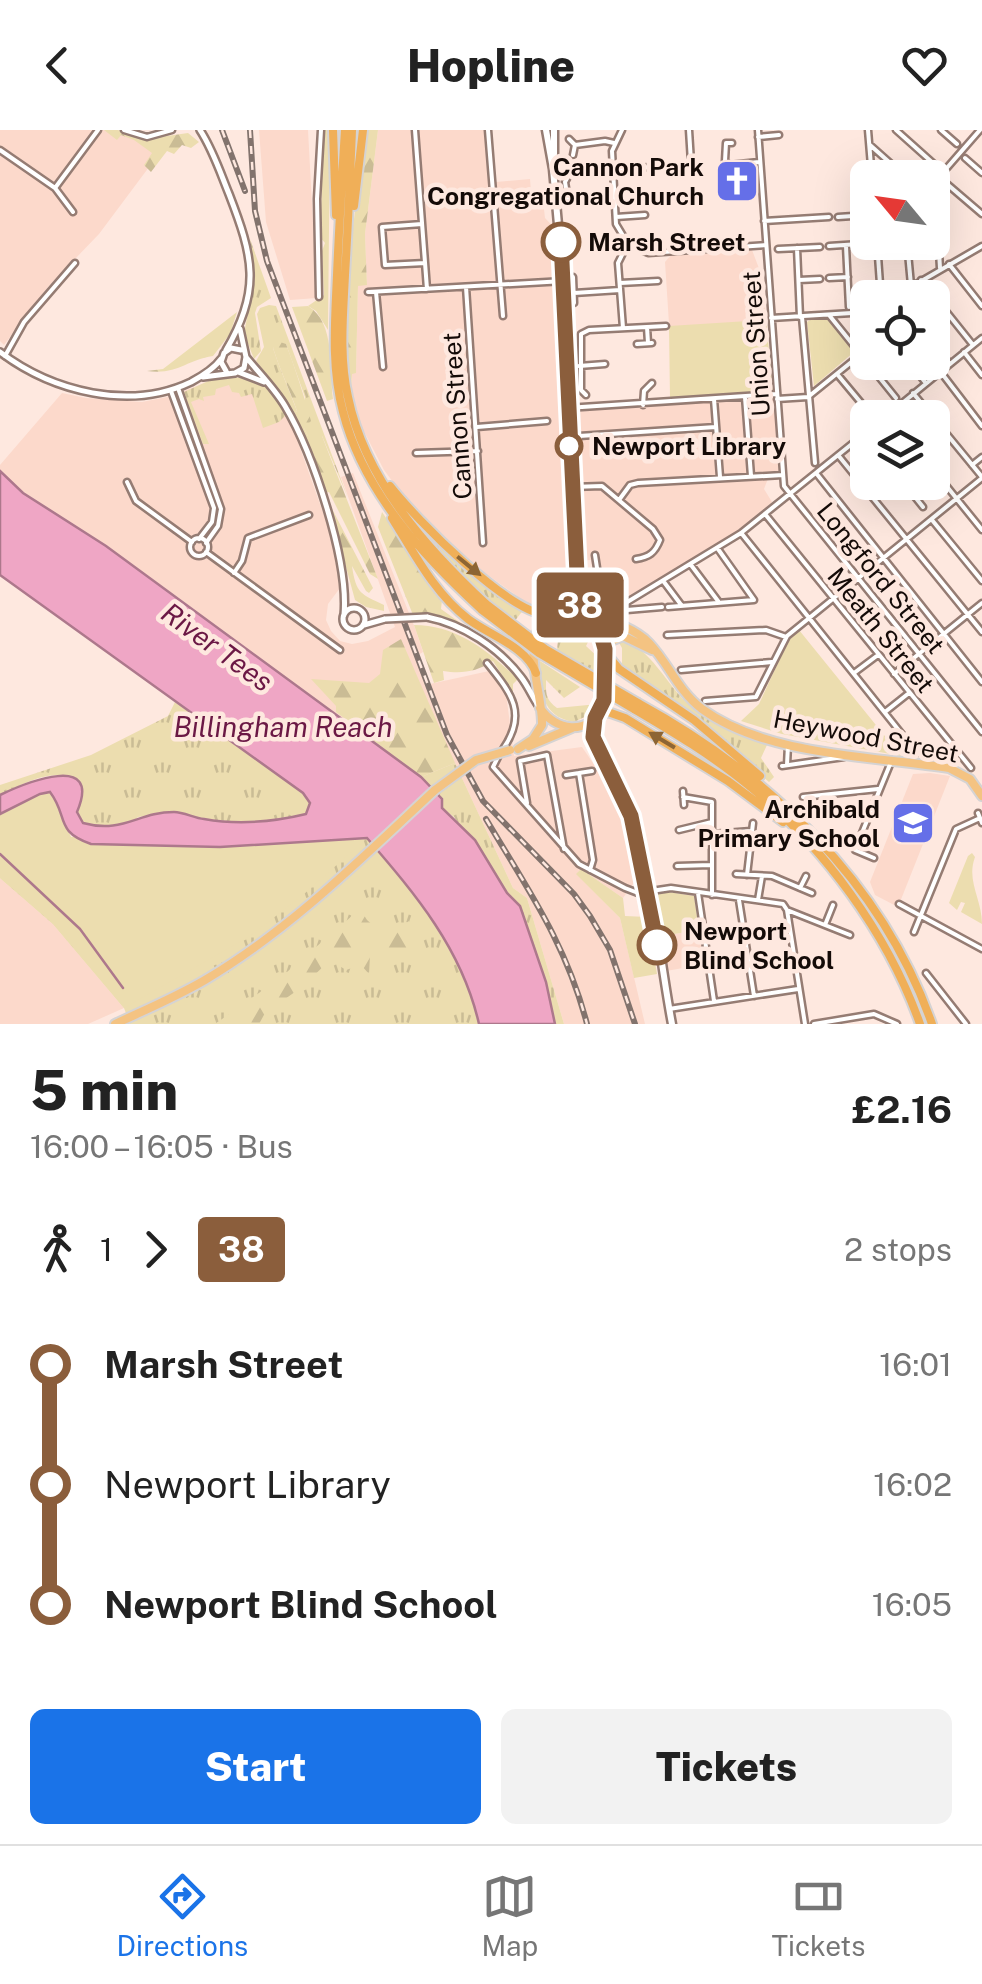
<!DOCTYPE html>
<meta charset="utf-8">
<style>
body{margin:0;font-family:"Public Sans",sans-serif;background:#f2f2f2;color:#222;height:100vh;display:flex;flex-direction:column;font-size:38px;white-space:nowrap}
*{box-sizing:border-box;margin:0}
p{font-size:32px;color:#767676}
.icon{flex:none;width:55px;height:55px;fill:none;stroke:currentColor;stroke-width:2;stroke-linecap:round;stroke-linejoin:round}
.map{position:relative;height:894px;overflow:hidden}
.side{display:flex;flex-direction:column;background:#fff;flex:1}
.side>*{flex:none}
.badge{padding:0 20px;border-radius:8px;font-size:35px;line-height:65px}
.needle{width:65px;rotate:299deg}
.controls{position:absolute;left:850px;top:30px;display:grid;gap:20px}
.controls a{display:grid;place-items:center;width:100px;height:100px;border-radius:15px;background:#fff;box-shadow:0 10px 40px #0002;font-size:50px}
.map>.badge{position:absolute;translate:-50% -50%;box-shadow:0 0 0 5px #fff}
.legs{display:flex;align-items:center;gap:15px;height:110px;padding:0 30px;font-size:32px}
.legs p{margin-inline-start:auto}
.overview{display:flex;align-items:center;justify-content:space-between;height:170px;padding:0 30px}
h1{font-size:55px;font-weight:800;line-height:75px}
.primary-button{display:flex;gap:20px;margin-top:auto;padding:20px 30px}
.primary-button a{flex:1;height:115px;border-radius:15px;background:#1a73e8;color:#fff;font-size:40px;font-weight:800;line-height:115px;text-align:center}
.primary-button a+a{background:#f2f2f2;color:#222}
ul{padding:0 30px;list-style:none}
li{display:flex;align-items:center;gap:35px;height:120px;font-size:38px}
li i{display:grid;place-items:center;width:15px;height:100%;margin:0 12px;background:currentColor}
li i::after{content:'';width:25px;height:25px;margin:-12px;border:8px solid;border-radius:50%;background:#fff}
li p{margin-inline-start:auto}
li:first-child i{background:linear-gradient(#0000 50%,currentColor 0)}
li:last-child i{background:linear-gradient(currentColor 50%,#0000 0)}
header{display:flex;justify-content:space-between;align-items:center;height:130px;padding:0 30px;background:#fff;font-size:45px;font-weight:800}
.tabs{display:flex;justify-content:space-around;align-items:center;height:140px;border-top:2px solid #e0e0e0;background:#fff;font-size:28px;color:#767676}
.tabs a{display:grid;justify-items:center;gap:5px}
.tabs .current{color:#1a73e8}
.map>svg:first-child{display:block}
.built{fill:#fcd9cb}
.grass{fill:url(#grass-tufts)}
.forest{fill:url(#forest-firs)}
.green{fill:#ecddaf}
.water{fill:#efa6c5;stroke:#ad788c;stroke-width:2.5}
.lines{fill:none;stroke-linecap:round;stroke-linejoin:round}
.stream{stroke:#ad788c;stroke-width:2.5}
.minor-casing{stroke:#957c73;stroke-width:9}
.tertiary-casing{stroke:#957c73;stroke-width:10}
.secondary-casing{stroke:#957c73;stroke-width:11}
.primary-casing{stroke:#d5d3d3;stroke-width:12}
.trunk-casing{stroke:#d5d3d3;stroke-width:12}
.minor{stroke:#fff;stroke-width:4}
.tertiary{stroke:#fff;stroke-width:5}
.secondary{stroke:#fff;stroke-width:6}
.primary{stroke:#f4c382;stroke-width:8}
.trunk{stroke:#f0af58;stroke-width:8}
.rail-casing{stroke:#82736d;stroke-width:6}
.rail{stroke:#fee8df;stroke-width:2.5;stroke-dasharray:8;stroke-linecap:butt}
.tertiary-bridge-casing{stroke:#957c73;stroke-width:10;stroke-linecap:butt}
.primary-bridge-casing{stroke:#d5d3d3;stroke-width:12;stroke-linecap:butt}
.trunk-bridge-casing{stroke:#d5d3d3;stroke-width:12;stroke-linecap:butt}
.tertiary-bridge{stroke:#fff;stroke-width:5}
.primary-bridge{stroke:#f4c382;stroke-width:8}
.trunk-bridge{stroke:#f0af58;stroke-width:8}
.oneway{fill:#8d6534}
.line-1-casing{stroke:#fff;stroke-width:22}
.line-1{stroke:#8b5e3c;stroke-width:15}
.stop-1-dot{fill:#fff;stroke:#8b5e3c;stroke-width:5}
.labels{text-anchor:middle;stroke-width:9;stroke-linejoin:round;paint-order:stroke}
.poi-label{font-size:25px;font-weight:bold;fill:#140b08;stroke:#fee8df;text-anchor:end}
.stop-label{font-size:25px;font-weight:bold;fill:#140b08;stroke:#fee8df;text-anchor:start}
.street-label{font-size:25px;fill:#140b08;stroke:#fee8df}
.water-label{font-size:28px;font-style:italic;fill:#6b1845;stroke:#fee8df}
</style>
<header><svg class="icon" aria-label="back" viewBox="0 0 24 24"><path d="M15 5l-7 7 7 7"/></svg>Hopline<svg class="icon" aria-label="heart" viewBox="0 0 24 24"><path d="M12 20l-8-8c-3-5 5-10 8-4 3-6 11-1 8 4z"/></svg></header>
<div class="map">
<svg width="982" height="894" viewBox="0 0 982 894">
<defs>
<pattern id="grass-tufts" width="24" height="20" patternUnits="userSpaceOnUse" patternTransform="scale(2.5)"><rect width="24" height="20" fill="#ecddaf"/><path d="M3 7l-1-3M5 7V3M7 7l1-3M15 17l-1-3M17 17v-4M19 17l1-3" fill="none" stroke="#cabc95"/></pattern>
<pattern id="forest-firs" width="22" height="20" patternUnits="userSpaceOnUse" patternTransform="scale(2.5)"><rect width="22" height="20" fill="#ecddaf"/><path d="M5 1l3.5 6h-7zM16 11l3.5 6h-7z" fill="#cabc95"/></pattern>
</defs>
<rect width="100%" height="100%" fill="#fee8df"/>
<!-- built -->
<path class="built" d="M0 0H116L161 21 99 104 48 157 4 215 0 211Z
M259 0H308L317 168 290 170 266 92Z
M378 0H491L496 52 530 49 531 62H542L545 88 560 104 569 215 567 277 674 271 665 132 672 124 752 120 763 149 771 254 766 260 693 269 777 264 783 345 769 346 764 359 772 372 765 384 741 403 624 474 618 484 607 482 598 471 591 430 576 431 568 461 549 480 539 482 456 422 410 375 384 340 358 290 351 259 352 243 356 242 358 155 367 154 365 104Z
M231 248 286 285 293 298 331 405 340 458 328 474 326 490 331 501 340 511 352 514 368 511 395 497 341 347 353 343 415 498 423 522 418 525 430 554 489 541 506 563 514 626 582 617 595 636 624 687 636 750 623 768 581 739 577 744 620 788 645 894H564L527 768 513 758 455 633 421 647 106 416 23 363 0 341V335L62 263 86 268 142 272 167 267 214 250Z
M930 643 950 646 898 777 875 765 870 752 913 644Z
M0 748 53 794 124 878 88 894H0Z
M699 800 706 834 666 841 662 806Z"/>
<!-- grass -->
<path class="grass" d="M324 0H330L328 200 316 181 308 176 324 165 322 121 325 113 320 107Z
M250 109 271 168 257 177 255 183 261 221 254 229 244 203 254 153Z
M269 175 276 176 348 368 322 306H308L303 296 305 267 286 214 273 218C280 240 289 259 297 281L294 283 256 231 264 217 257 184 260 178Z
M217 247C255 247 267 250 287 284L279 292 263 298 252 264 241 267 239 263 232 262 229 255 216 259 215 265 203 267 204 271 199 269 191 272 209 314H203L184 262Z
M414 389 524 479 514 492 460 443Z
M565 484C602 484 601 518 601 547L557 521 558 508 574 499 586 504 589 510 586 516 600 529 580 489 549 503 542 511 550 491Z
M626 510C652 524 663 547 682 568 706 592 736 603 767 615L761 628 774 647 769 652 683 579 622 536V518L618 511Z
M540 531 580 557 564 568 546 550C546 563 545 569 557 578L598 574 593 583 574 592C540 586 541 560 540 531Z
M175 572 303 663 310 673 306 684 252 693 201 689 176 682 138 687 131 694 102 697 83 693 77 682V652C55 635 23 654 0 665V655L91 625 168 586Z
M455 633 513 758 527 768 564 894H555L520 776 507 763 454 687 442 678 421 647Z
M50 662 71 707 367 708C416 765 462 819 479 894H130L124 878 53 794 0 748V684L40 664Z"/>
<!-- forest -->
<path class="forest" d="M104 0H118L146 9 188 3 199 12 191 18 182 15 174 24 167 21 151 42 144 35 152 23 134 10 121 5 117 10Z
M367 0H378L365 104 367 155 358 156 356 243 352 244 351 259C334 181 357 79 367 0Z
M308 176C336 193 329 239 333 269L327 271 292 177Z
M237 182 230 204 213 226C186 230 178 245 147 241L163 239Z
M280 212 286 214C296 240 304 266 311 291L304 298 308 306H322L378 449 370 444 329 362 325 363 294 283 297 281C289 258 280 240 273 218Z
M328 371 373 458 369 463 366 461 352 436C356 464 361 464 384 475V481L366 477 355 470Z
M382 382 442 470 441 479 469 499 446 488 413 485 378 397Z
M414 495C457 495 488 521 518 549L513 554V563L493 531C476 542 462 544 443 541L444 550 434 553Z
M401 509 455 633 421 647 336 582V576L311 549 369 553 380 544 383 520Z
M360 779 367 790 386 807 409 791V823L406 828 370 825 369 844 361 835 346 840 330 830 302 857 265 883 259 894H215L280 848Z"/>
<!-- green -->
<path class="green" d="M766 190 773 262 670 268 669 196Z
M810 190H829L854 222 814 256 807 192Z
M799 500 901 626 782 604 741 591 759 574 788 511Z
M50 662C60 676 61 692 71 707L367 708 303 765 250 806 124 878 53 794 0 748V684L40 664Z
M972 723 975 727C966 751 982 769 982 794L961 782 965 773 961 772 957 780 949 773 968 726Z
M581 739 623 768 625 786 647 787 657 844 634 848 620 788 576 744Z
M662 761 694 766 699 800 662 806 655 767Z"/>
<!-- water -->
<path class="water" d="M0 341 23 363 106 416 421 647 442 669V678L475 710 507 763 520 776 546 852 555 894H479C462 819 416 765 367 708L220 717 91 714C54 701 69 687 50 662L40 664 0 684V665C25 653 103 621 77 682L83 693C123 704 138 682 174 682 184 682 194 688 204 689 238 695 273 692 306 684L310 673 303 663 0 445Z"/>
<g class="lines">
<!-- stream -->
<path class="stream" d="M0 724 80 799 123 858"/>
<!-- minor casing -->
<g class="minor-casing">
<path id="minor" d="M124 0 147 7 172 0
M415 0 427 159
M488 0 503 186
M622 0 612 21 616 94 628 114 648 123 766 115
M689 0 691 32
M758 0 784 356 982 602
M868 0 872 48
M896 0 943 42
M941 0 957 14
M758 7 779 5
M569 9 575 15 573 25
M732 13H726L725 31 729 35 759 32
M575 15 605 11 614 13
M870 15 907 48
M0 20 55 58 73 82
M965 28 982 43
M613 39 673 36
M571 41 565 52 568 70 614 68
M940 48 982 84
M932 55 980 0
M55 58 98 0
M932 69 936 72 940 138
M616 87 645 85
M838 87 868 85
M764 91 829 87
M422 94 382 97 385 135 425 133
M877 112 881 168
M907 112 911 155
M829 116 890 112
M846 116 849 177
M797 118 800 187
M778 119 820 117
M949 134 982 176
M573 147 574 173
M829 148 848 147
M799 150 820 149
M921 150 973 215
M620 153 658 151
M466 157 483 413
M368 162 564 151
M376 162 383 237
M574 163 620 160
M319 167 317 69 321 0
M892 168 982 116
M829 185 896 268
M802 187 815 333
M771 188 868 182
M647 197 648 213
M623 198 618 133 627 115
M932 212 950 234
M637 214 652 213
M964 222 982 245
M5 226 24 192 75 133
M909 232 925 252
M579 236 605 234
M940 241 982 296
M837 244 872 286
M178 258 221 379 218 396 206 413
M171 261 214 378 212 392 199 409
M913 263 982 347
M586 265 581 260V204L589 200 666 196
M745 267 751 346
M714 269 720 347
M777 269 808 267 860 225
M643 275 644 261 652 253
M567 278 777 264
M884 288 982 208
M477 297 547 291
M579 306 716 297
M416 323 478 321
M838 325 982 502
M972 335 982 327
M932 338 982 400
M816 343 982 552
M127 352 136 371 192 412
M903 352 923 377
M572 357 602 356 653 399 660 410C655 423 649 427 636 429
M619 370 630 355 638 353 783 345
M765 384 971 638
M932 390 982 451
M742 404 917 623
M190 417a9 9 0 1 1 18 0a9 9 0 1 1-18 0Z
M206 422 340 520
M595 425 602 470 606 474H624L741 403 868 301
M691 435 718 471
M234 443 242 431 248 408 309 385
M664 452 682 476
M624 474 627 480 662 477
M668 477 754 470 718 419
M667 505 766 500 786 507
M487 533C511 563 528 583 503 619
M681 540 772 532
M854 543 878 525
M894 544 982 473
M705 571 756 567 787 506 982 348
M885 582 909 563
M498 627 493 637 579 734 625 758 638 763 671 758 783 774 787 780 850 805
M787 635 788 615
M782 636 844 627
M579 643 593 730 590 740
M566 645 592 641
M683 661 684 675
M683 667 712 672V765
M803 667 878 659
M527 673 520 631 547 625 564 719
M978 683 982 693
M679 700 712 692
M712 704 751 701
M874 728 855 720 891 632
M677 736 711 735
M736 744 772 746 812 763
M747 745 753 693
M800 758 806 746
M698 763 714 871
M739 770 754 866
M758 770 762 746
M899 774 982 819
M787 780 805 894
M825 795 833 775
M914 802 956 699 980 688
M926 843 966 894
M669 879 798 859
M814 894 874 884 897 894"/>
</g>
<!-- tertiary casing -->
<g class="tertiary-casing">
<path id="tertiary" d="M200 0C213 20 220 42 229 64 253 126 262 160 226 220
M0 222C53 262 130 281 191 252 202 246 214 239 221 229
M246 227C259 243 275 259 285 276 313 323 349 431 344 485
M226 241 221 232 224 223 231 218 241 220
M238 242 264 252
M203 247 235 243 244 238 246 227 240 199
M343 489a11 11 0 1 1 22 0a11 11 0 1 1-22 0Z
M427 487C463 494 499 518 521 547 528 556 532 566 538 575
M364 495 385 489"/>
</g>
<!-- secondary casing -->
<g class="secondary-casing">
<path id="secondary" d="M546 0 553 39 567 195V278L578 465 584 482
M554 24V0
M555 482 571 462 574 430
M595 589C588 614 620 655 630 681 653 745 659 826 672 894"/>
</g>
<!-- primary casing -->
<g class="primary-casing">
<path id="primary" d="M578 448 591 473 604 486
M587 483C607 490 634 497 649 513 669 534 678 561 702 579 767 626 872 626 949 638L970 649 982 666
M605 519 611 511 623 506 652 520
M529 616 572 598
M518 619 533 609 542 595C543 565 524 525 540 496 547 485 559 478 572 479 610 482 613 551 601 578 588 606 555 601 540 578
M115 894C145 880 176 867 205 850 291 799 362 728 435 660"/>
</g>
<!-- trunk casing -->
<g class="trunk-casing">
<path id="trunk" d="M333 0 336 85
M345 0C342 48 339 97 337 145 335 191 331 237 343 282 363 361 423 426 482 480
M352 0C350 48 348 97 345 145 343 186 339 227 348 267 365 350 426 418 486 474
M354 76 363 0
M390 356C415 388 511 487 551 485
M392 388C414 423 435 464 468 489 489 505 527 517 536 543
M605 522 619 539 694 590 760 646
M638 573C768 644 882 751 932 894
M634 579C673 602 713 626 748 655 823 715 888 804 920 894
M596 586 608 582 625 588 728 651 783 692"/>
</g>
<!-- minor -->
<use href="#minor" class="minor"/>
<!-- tertiary -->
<use href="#tertiary" class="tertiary"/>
<!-- secondary -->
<use href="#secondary" class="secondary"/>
<!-- primary -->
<use href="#primary" class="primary"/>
<!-- trunk -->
<use href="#trunk" class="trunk"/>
<!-- rail casing -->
<g class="rail-casing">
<path id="rail" d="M222 0 245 61
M250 0 255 81 267 131 447 605 483 671 574 764 590 786 610 820 635 894
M486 689C528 760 566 813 587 894"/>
</g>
<!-- rail -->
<use href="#rail" class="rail"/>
<!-- tertiary-bridge casing -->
<g class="tertiary-bridge-casing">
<path id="tertiary-bridge" d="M385 489 427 487"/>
</g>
<!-- primary-bridge casing -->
<g class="primary-bridge-casing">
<path id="primary-bridge" d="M435 660 476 630 510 620"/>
</g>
<!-- trunk-bridge casing -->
<g class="trunk-bridge-casing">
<path id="trunk-bridge" d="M486 474 545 519 638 573
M482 480 539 523 634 579"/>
</g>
<!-- tertiary-bridge -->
<use href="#tertiary-bridge" class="tertiary-bridge"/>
<!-- primary-bridge -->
<use href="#primary-bridge" class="primary-bridge"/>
<!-- trunk-bridge -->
<use href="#trunk-bridge" class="trunk-bridge"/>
</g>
<!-- one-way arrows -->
<defs><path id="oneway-solid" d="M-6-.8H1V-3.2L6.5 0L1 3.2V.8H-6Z" transform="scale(2.5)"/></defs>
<g class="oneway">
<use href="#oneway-solid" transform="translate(469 436) rotate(39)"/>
<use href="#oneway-solid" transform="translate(662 610) rotate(-149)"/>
</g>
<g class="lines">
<!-- line-1 casing -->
<g class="line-1-casing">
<path id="line-1" d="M561 112 578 464 584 482 598 494 605 519 604 570 595 588 593 607 631 686 657 815"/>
</g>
<!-- line-1 -->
<use href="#line-1" class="line-1"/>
</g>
<!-- icons -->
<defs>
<g id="church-square" transform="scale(2.25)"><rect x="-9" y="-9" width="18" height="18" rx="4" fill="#656fe8" stroke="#fee8df"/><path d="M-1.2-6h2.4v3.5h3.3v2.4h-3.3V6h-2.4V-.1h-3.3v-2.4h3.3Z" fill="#fff"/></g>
<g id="school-square" transform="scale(2.25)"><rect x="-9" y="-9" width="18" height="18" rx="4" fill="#656fe8" stroke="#fee8df"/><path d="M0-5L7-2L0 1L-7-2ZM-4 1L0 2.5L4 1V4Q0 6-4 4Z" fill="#fff"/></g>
</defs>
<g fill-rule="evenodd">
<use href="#church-square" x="737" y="51"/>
<use href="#school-square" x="913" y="693"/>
</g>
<!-- markers -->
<g class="stop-1-dot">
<circle cx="561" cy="112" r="18"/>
<circle cx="569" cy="316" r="12"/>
<circle cx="657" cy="815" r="18"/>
</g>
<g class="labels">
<!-- poi labels -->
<g class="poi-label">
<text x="704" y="46">Cannon Park<tspan x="704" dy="29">Congregational Church</tspan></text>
<text x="880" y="688">Archibald<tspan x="880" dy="29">Primary School</tspan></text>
</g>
<!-- stop labels -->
<g class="stop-label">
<text x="588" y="121">Marsh Street</text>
<text x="592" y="325">Newport Library</text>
<text x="684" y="810">Newport<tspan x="684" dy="29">Blind School</tspan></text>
</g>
<!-- street labels -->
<g class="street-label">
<text transform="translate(756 214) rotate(-94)" y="9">Union Street</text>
<text transform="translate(457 286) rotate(-94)" y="9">Cannon Street</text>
<text transform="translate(881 448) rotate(51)" y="9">Longford Street</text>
<text transform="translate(881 500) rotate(51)" y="9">Meath Street</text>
<text transform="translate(866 606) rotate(11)" y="9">Heywood Street</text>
</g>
<!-- water labels -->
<g class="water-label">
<text transform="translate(217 517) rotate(36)" y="10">River Tees</text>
<text x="283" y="607">Billingham Reach</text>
</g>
</g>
</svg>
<div class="controls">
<a><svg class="needle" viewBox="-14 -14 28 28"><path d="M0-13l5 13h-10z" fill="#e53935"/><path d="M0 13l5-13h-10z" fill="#767676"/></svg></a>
<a><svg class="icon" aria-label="locate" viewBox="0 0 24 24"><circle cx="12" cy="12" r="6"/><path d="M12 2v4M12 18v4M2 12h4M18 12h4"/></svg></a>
<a><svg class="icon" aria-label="layers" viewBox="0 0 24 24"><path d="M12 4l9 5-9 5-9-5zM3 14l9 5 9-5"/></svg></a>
</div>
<b class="badge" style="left:580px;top:475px;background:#8b5e3c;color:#fff">38</b>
</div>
<section class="side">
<div class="overview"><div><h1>5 min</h1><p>16:00 – 16:05 · Bus</p></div><b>£2.16</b></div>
<div class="legs"><svg class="icon" aria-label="walk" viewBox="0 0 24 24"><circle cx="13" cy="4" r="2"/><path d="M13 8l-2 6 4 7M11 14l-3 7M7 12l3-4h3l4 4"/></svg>1<svg class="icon" aria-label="forward" viewBox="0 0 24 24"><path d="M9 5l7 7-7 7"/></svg><b class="badge" style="background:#8b5e3c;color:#fff">38</b><p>2 stops</p></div>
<ul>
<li><i style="color:#8b5e3c"></i><b>Marsh Street</b><p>16:01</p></li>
<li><i style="color:#8b5e3c"></i><span>Newport Library</span><p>16:02</p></li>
<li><i style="color:#8b5e3c"></i><b>Newport Blind School</b><p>16:05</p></li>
</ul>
<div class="primary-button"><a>Start</a><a>Tickets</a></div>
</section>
<nav class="tabs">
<a class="current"><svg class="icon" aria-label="directions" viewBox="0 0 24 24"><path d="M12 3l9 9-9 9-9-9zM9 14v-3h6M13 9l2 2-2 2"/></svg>Directions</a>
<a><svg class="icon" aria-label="map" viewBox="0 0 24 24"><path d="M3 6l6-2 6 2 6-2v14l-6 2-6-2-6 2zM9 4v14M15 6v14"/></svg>Map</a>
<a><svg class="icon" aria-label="tickets" viewBox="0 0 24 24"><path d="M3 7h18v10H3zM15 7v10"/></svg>Tickets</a>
</nav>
